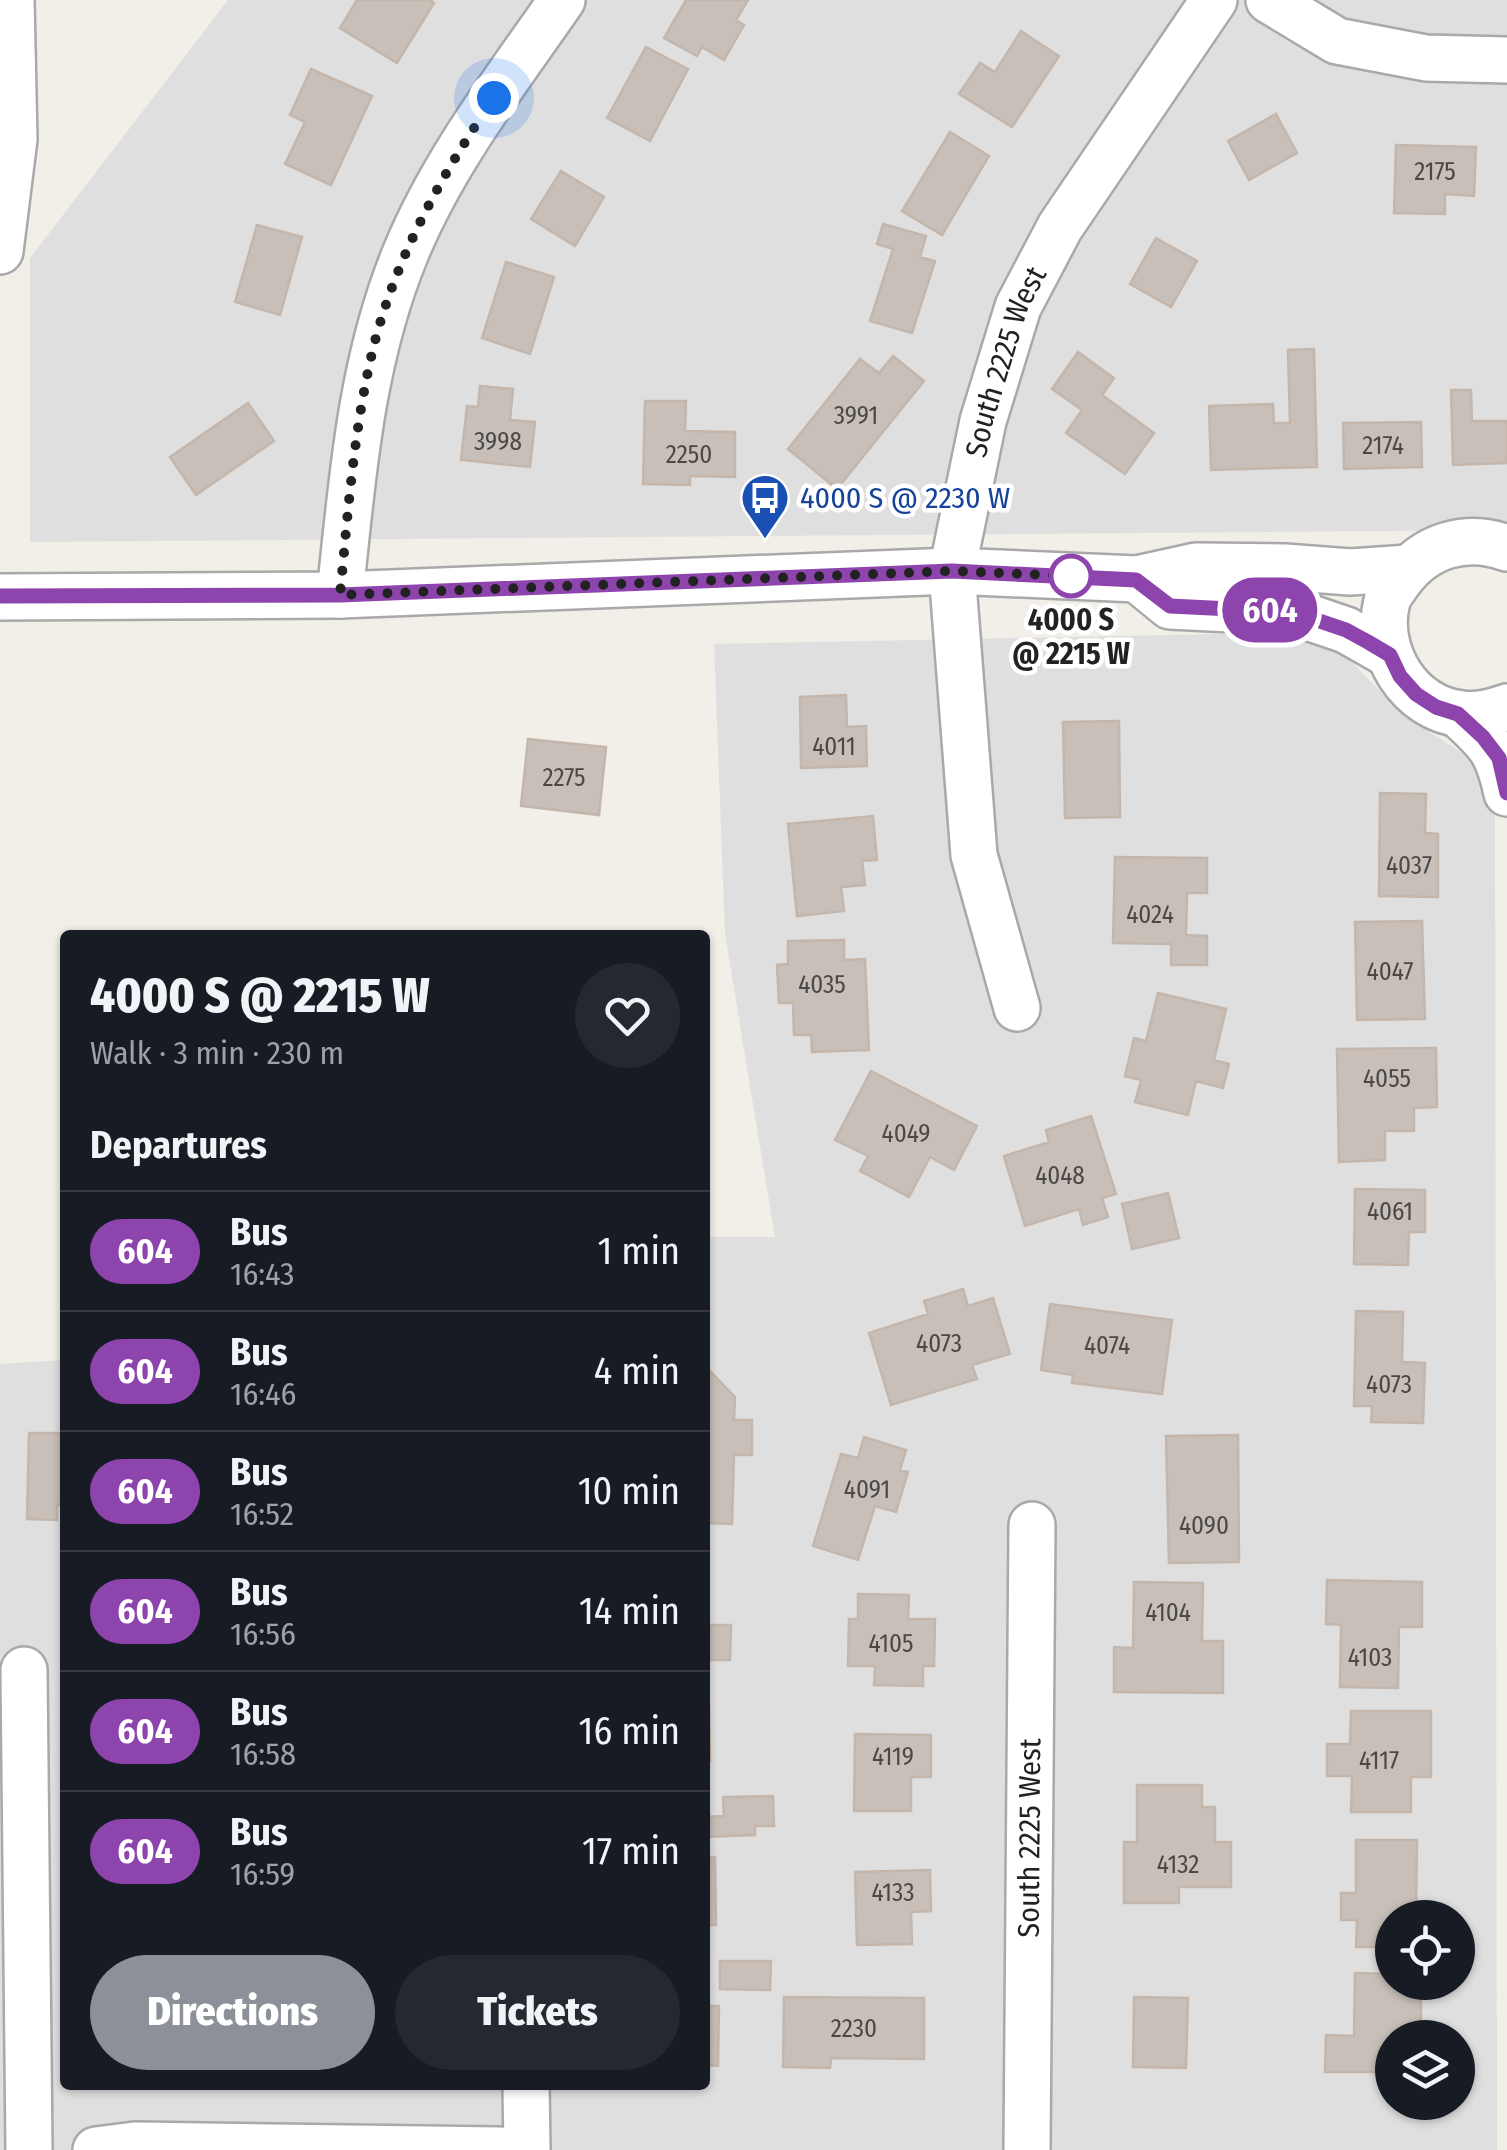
<!DOCTYPE html>
<meta charset="utf-8">
<style>
body{margin:0;font-family:"Fira Sans Condensed",sans-serif;background:#242831;color:#f1f3f6;height:100vh;display:flex;flex-direction:column;font-size:38px;white-space:nowrap}
*{box-sizing:border-box;margin:0}
p{font-size:32px;color:#9ea1a6}
.icon{flex:none;width:55px;height:55px;fill:none;stroke:currentColor;stroke-width:2;stroke-linecap:round;stroke-linejoin:round}
.map{position:relative;flex:1;overflow:hidden}
.panel{position:absolute;left:60px;top:930px;width:650px;height:1160px;display:flex;flex-direction:column;background:#171b24;border-radius:10px;box-shadow:0 2px 8px #0004}
.panel>*{flex:none}
.badge{padding:0 20px;border-radius:32px;font-size:35px;line-height:65px}
.fabs{position:absolute;left:1375px;top:1900px;display:grid;gap:20px}
.fabs a{display:grid;place-items:center;width:100px;height:100px;border-radius:50%;background:#171b24;box-shadow:0 2px 8px #0004;font-size:50px}
.you{position:absolute;width:50px;height:50px;margin:-25px;border:8px solid #fff;border-radius:50%;background:#1a73e8;box-shadow:0 0 0 15px #1a73e833}
.map>.badge{position:absolute;translate:-50% -50%;box-shadow:0 0 0 5px #fff}
h2{padding:0 30px;font-size:38px;line-height:90px}
.round{display:grid;place-items:center;flex:none;width:105px;height:105px;border-radius:52px;background:#242831}
.overview{display:flex;align-items:center;justify-content:space-between;height:170px;padding:0 30px}
h1{font-size:48px;font-weight:800;line-height:75px}
.button{display:flex;gap:20px;margin-top:auto;padding:20px 30px}
.button a{flex:1;height:115px;border-radius:60px;background:#8c9099;color:#fff;font-size:40px;font-weight:800;line-height:115px;text-align:center}
.button a+a{background:#242831;color:#f1f3f6}
ul{padding:0;list-style:none}
li{display:flex;align-items:center;gap:30px;height:120px;padding:0 30px;border-top:2px solid #363941}
li div{flex:1}
li b{display:block;font-size:38px}
li em{font-style:normal}
li .badge{min-width:110px;font-weight:700;text-align:center}
.map>svg:first-child{display:block}
.residential{fill:#e0dfdf;fill-rule:evenodd}
.building{fill:#c7bfb8;stroke:#c4b6ab;stroke-width:2.5}
.lines{fill:none;stroke-linecap:round;stroke-linejoin:round}
.minor-casing{stroke:#a9a9a9;stroke-width:50}
.minor{stroke:#fff;stroke-width:45}
.line-casing{stroke:#fff;stroke-width:22}
.line{stroke:#8e44ad;stroke-width:15}
.walk{stroke:#222;stroke-width:10;stroke-dasharray:0 18}
.stop-dot{fill:#fff;stroke:#8e44ad;stroke-width:5}
.labels{text-anchor:middle;stroke-width:9;stroke-linejoin:round;paint-order:stroke}
.number-label{font-size:25px;fill:#4b4948}
.street-label{font-size:30px;fill:#222;stroke:#fff}
.transit-label{font-size:30px;fill:#164399;stroke:#fff;text-anchor:start}
.stop-label{font-size:30px;font-weight:bold;fill:#222;stroke:#fff}
</style>
<div class="map">
<svg width="1507" height="2150" viewBox="0 0 1507 2150">
<rect width="100%" height="100%" fill="#f2efe9"/>
<!-- residential -->
<path class="residential" d="M228 0H1507V530L30 542V258Z
M1323 632 1405 717 1495 773 1497 2150H0V1364L65 1360V2085H705V1237H775L725 934 714 644ZM1392 1918H1458V1982H1392ZM1392 2038H1458V2102H1392Z"/>
<!-- building -->
<path class="building" d="M357 0H430L434 3 397 63 340 28Z
M686 0H748L736 20 744 25 724 60 702 47 697 56 664 38Z
M1021 31 1059 56 1012 127 959 94 980 63 995 72Z
M646 47 688 69 650 141 607 118Z
M311 69 372 96 331 185 285 164 305 122 290 115Z
M1276 114 1297 153 1249 180 1228 141Z
M950 132 989 156 942 235 902 211Z
M1396 145 1476 147 1474 196 1445 194V214L1394 213Z
M561 171 604 197 575 246 531 219Z
M883 224 926 236 920 257 935 261 912 333 870 321 893 249 877 244Z
M257 225 302 237 280 315 235 302Z
M1156 238 1197 261 1171 307 1130 284Z
M506 262 554 277 530 354 482 338Z
M1314 349 1317 467 1211 470 1209 406 1273 404 1274 423H1290L1288 350Z
M1078 352 1114 378 1102 395 1154 433 1125 474 1066 433 1082 410 1052 389Z
M893 356 924 381 837 489 788 449 860 359 879 373Z
M480 386 513 389 510 420 535 422 530 467 461 460 467 406 478 407Z
M1451 390H1471L1472 421H1507V463L1453 465Z
M645 401H686L685 431 735 432V477L690 476V485L643 484Z
M248 403 274 441 196 495 170 457Z
M1421 422 1422 467 1344 469 1343 423Z
M846 695 847 727 866 726 867 766 801 768 800 697Z
M1119 721 1120 817 1065 818 1063 722Z
M528 739 606 747 599 815 521 806Z
M1380 793 1426 794 1425 833 1438 834V897L1379 896Z
M873 816 877 860 862 861 865 885 841 887 844 911 797 916 788 824Z
M1115 857 1207 858V893H1187L1186 935 1207 936V965H1171V944L1113 943Z
M1422 921 1425 1019 1357 1020 1355 922Z
M844 940V960L865 959 869 1050 812 1052 811 1035H794L793 1003H779L777 965 788 964V941Z
M1158 993 1226 1009 1214 1060 1229 1064 1223 1088 1196 1081 1188 1115 1135 1102 1141 1080 1125 1076 1134 1038 1146 1041Z
M1436 1048 1437 1107 1414 1108V1131H1385V1160L1339 1162 1337 1049Z
M871 1071 977 1126 954 1170 930 1157 909 1197 860 1171 868 1156 835 1140Z
M1091 1116 1116 1194 1102 1198 1108 1217 1083 1225 1079 1209 1025 1226 1004 1156 1049 1142 1046 1130Z
M1355 1189 1425 1190V1232H1409L1408 1265 1354 1264Z
M1168 1193 1179 1238 1132 1249 1122 1204Z
M963 1289 968 1306 993 1298 1010 1354 972 1365 977 1379 891 1405 869 1333 928 1314 924 1301Z
M1050 1304 1172 1320 1162 1394 1072 1383 1073 1375 1041 1370Z
M1356 1311 1403 1312 1402 1362 1425 1363 1423 1423 1371 1422 1372 1406H1354Z
M705 1366 735 1397 734 1420H752V1455H734L732 1524 705 1523Z
M29 1433H65V1505H57V1520L27 1519Z
M1238 1435 1239 1562 1169 1563 1166 1436Z
M864 1437 906 1450 900 1470 908 1472 896 1512 875 1506 858 1560 813 1546 841 1454 858 1458Z
M1327 1580 1422 1582V1627H1399L1398 1688 1340 1687 1341 1625 1326 1624Z
M1134 1582 1203 1583 1202 1641H1223V1693L1114 1692V1647L1133 1648Z
M705 1584 706 1625H731L730 1660H705Z
M858 1594 909 1595 908 1619H935L934 1666H923V1686L874 1685 875 1666H848L849 1619H858Z
M705 1704H709L710 1761H705Z
M1351 1711H1431V1777H1411V1812H1351L1352 1776H1327V1744H1350Z
M855 1734 931 1735V1777H911V1811H854Z
M1137 1785H1202V1807H1215V1842H1231V1887H1179V1903H1124V1842H1137Z
M773 1796 774 1826H755V1835L705 1837V1817L724 1816 723 1797Z
M1356 1840H1417L1416 1918H1392V1947H1356L1357 1920H1341V1893H1356Z
M705 1857H715L716 1925H705Z
M930 1870 931 1911 911 1912 912 1944 857 1945 855 1872Z
M720 1961H771L770 1990 720 1989Z
M1355 1973 1392 1974V1982H1421V2038H1392V2072H1325L1326 2035 1354 2036Z
M784 1997 924 1998V2059L831 2058 830 2068 783 2067Z
M1134 1997 1188 1998 1186 2068 1133 2067Z
M705 2006H719L718 2066 705 2065Z"/>
<g class="lines">
<!-- minor casing -->
<g class="minor-casing">
<g id="minor">
<path d="M1269 0 1337 41 1426 58 1507 60"/>
<path d="M0 251 14 139 11 0"/>
<path d="M1507 548C1466 533 1425 545 1399 581 1395 587 1389 594 1387 601 1374 651 1409 709 1462 714 1479 716 1492 712 1507 707"/>
<path d="M1137 579 1170 606 1293 612 1346 630 1390 655"/>
<path d="M340 595C352 479 361 360 406 252 444 160 506 81 562 0"/>
<path d="M0 597 340 595 952 571 1137 579 1196 566 1285 567 1350 572 1409 568"/>
<path d="M1458 714C1490 743 1498 751 1507 793"/>
<path id="s1" d="M1017 1008 974 855 952 571 983 421 1018 307 1060 227 1214 0"/>
<path d="M24 1670 29 2150"/>
<path d="M526 2085 527 2150"/>
<path d="M96 2150 135 2145 500 2150"/>
<path id="s2" d="M1027 2150 1032 1525"/>
</g>
</g>
<!-- minor -->
<use href="#minor" class="minor"/>
</g>
<g class="lines">
<!-- line casing -->
<g class="line-casing">
<path id="line" d="M0 596 340 595 952 571 1136 580 1170 606 1293 612 1346 630 1368 642 1390 655 1400 676 1416 694 1436 707 1458 714 1483 737 1499 758 1507 793"/>
</g>
<!-- line -->
<use href="#line" class="line"/>
<!-- walk -->
<path class="walk" d="M494 98C442 174 397 255 374 345 354 426 348 512 340 595L952 571 1071 576"/>
</g>
<!-- icons -->
<defs>
<g id="bus-pin" transform="scale(2.5)"><path d="M0 17L-7.5 6A9.5 9.5 0 1 1 7.5 6Z" fill="#1a4fb4" stroke="#fff"/><path d="M-5-6H5V4H4V6H2V4H-2V6H-4V4H-5ZM-3.5-4V0h7V-4ZM-3.5 1.2v1.5H-2V1.2ZM2 1.2v1.5H3.5V1.2Z" fill="#fff"/></g>
</defs>
<g fill-rule="evenodd">
<use href="#bus-pin" x="765" y="498"/>
</g>
<!-- markers -->
<circle class="stop-dot" cx="1071" cy="576" r="20"/>
<g class="labels">
<!-- number labels -->
<g class="number-label">
<text x="1435" y="180">2175</text>
<text x="856" y="424">3991</text>
<text x="498" y="450">3998</text>
<text x="1383" y="454">2174</text>
<text x="689" y="463">2250</text>
<text x="834" y="755">4011</text>
<text x="564" y="786">2275</text>
<text x="1409" y="874">4037</text>
<text x="1150" y="923">4024</text>
<text x="1390" y="980">4047</text>
<text x="822" y="993">4035</text>
<text x="1387" y="1087">4055</text>
<text x="906" y="1142">4049</text>
<text x="1060" y="1184">4048</text>
<text x="1390" y="1220">4061</text>
<text x="939" y="1352">4073</text>
<text x="1107" y="1354">4074</text>
<text x="1389" y="1393">4073</text>
<text x="867" y="1498">4091</text>
<text x="1204" y="1534">4090</text>
<text x="1168" y="1621">4104</text>
<text x="891" y="1652">4105</text>
<text x="1370" y="1666">4103</text>
<text x="893" y="1765">4119</text>
<text x="1379" y="1769">4117</text>
<text x="1178" y="1873">4132</text>
<text x="893" y="1901">4133</text>
<text x="854" y="2037">2230</text>
</g>
<!-- street labels -->
<g class="street-label">
<text dy="10" stroke="none"><textPath href="#s1" startOffset="660">South 2225 West</textPath></text>
<text dy="10" stroke="none"><textPath href="#s2" startOffset="312">South 2225 West</textPath></text>
</g>
<!-- transit labels -->
<g class="transit-label">
<text x="800" y="508">4000 S @ 2230 W</text>
</g>
<!-- stop labels -->
<g class="stop-label">
<text x="1071" y="630">4000 S<tspan x="1071" dy="34">@ 2215 W</tspan></text>
</g>
</g>
</svg>
<div class="fabs">
<a><svg class="icon" aria-label="locate" viewBox="0 0 24 24"><circle cx="12" cy="12" r="6"/><path d="M12 2v4M12 18v4M2 12h4M18 12h4"/></svg></a>
<a><svg class="icon" aria-label="layers" viewBox="0 0 24 24"><path d="M12 4l9 5-9 5-9-5zM3 14l9 5 9-5"/></svg></a>
</div>
<div class="you" style="left:494px;top:98px"></div>
<b class="badge" style="left:1270px;top:610px;background:#8e44ad;color:#fff">604</b>
<section class="panel">
<div class="overview"><div><h1>4000 S @ 2215 W</h1><p>Walk · 3 min · 230 m</p></div><a class="round"><svg class="icon" aria-label="heart" viewBox="0 0 24 24"><path d="M12 20l-8-8c-3-5 5-10 8-4 3-6 11-1 8 4z"/></svg></a></div>
<h2>Departures</h2>
<ul>
<li><span class="badge" style="background:#8e44ad;color:#fff">604</span><div><b>Bus</b><p>16:43</p></div><em>1 min</em></li>
<li><span class="badge" style="background:#8e44ad;color:#fff">604</span><div><b>Bus</b><p>16:46</p></div><em>4 min</em></li>
<li><span class="badge" style="background:#8e44ad;color:#fff">604</span><div><b>Bus</b><p>16:52</p></div><em>10 min</em></li>
<li><span class="badge" style="background:#8e44ad;color:#fff">604</span><div><b>Bus</b><p>16:56</p></div><em>14 min</em></li>
<li><span class="badge" style="background:#8e44ad;color:#fff">604</span><div><b>Bus</b><p>16:58</p></div><em>16 min</em></li>
<li><span class="badge" style="background:#8e44ad;color:#fff">604</span><div><b>Bus</b><p>16:59</p></div><em>17 min</em></li>
</ul>
<div class="button"><a>Directions</a><a>Tickets</a></div>
</section>
</div>
